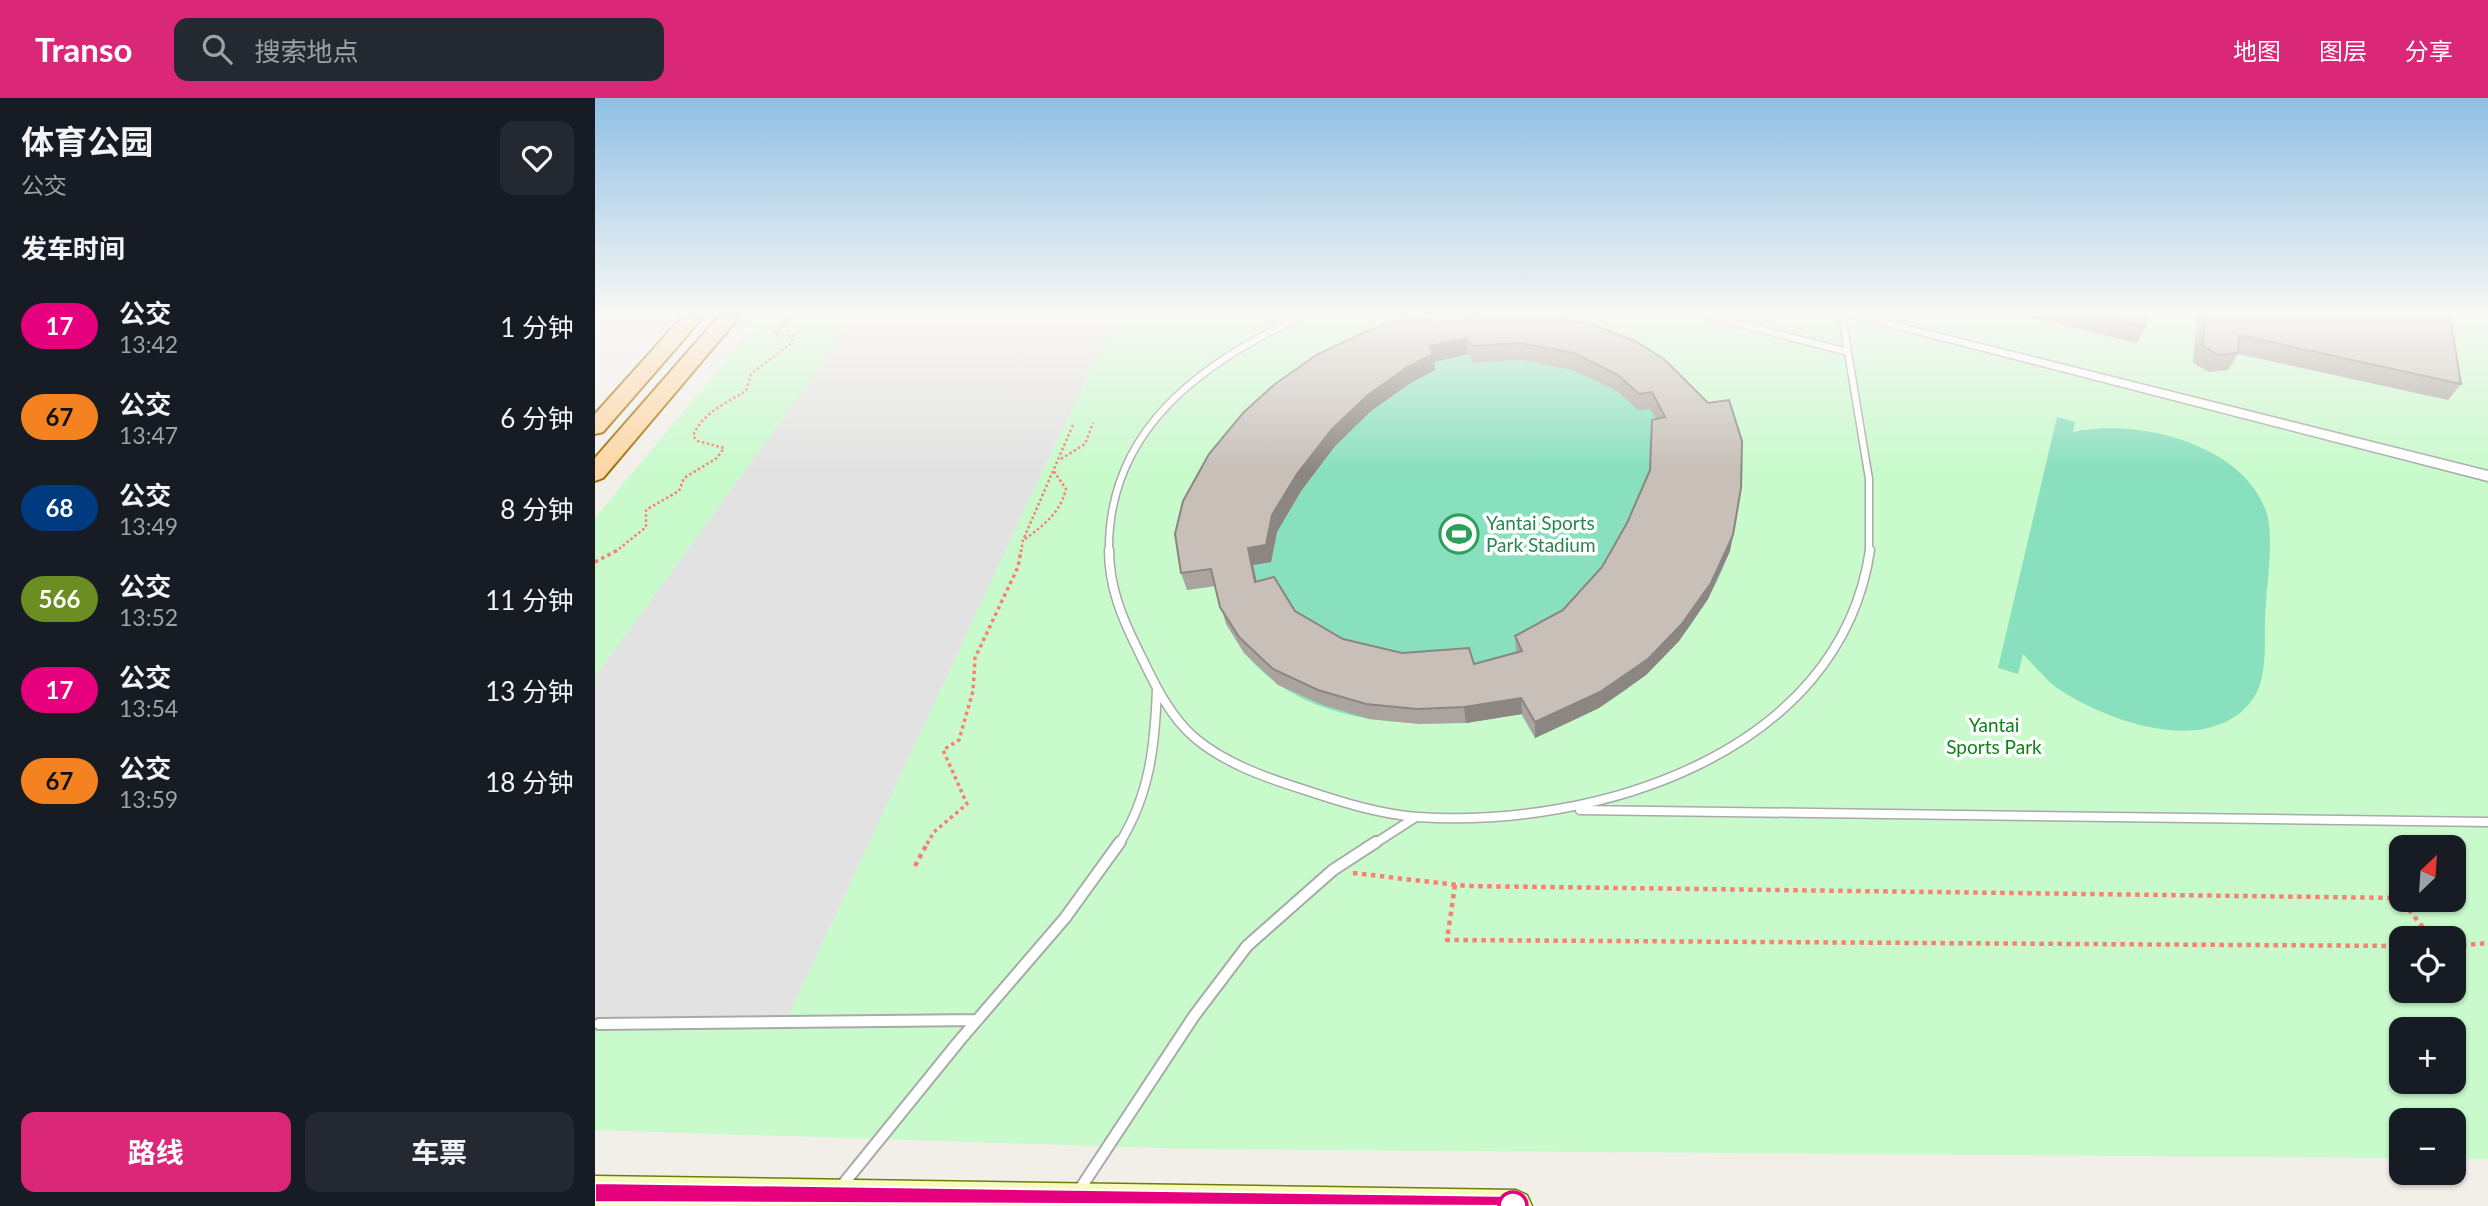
<!DOCTYPE html>
<html lang="zh">
<meta charset="utf-8">
<style>
body{margin:0;font-family:Lato,"Noto Sans SC",sans-serif;background:#242831;color:#f1f3f6;height:100vh;display:flex;flex-direction:column;font-size:26px;white-space:nowrap}
*{box-sizing:border-box;margin:0}
p{font-size:23px;color:#9ea1a6}
.icon{flex:none;width:38px;height:38px;fill:none;stroke:currentColor;stroke-width:2;stroke-linecap:round;stroke-linejoin:round}
.map{position:relative;flex:1;overflow:hidden}
.sheet{display:flex;flex-direction:column;background:#171b24;width:595px}
.sheet>*{flex:none}
.badge{padding:0 14px;border-radius:23px;font-size:24px;line-height:46px}
.needle{width:46px;rotate:25deg}
.tools{position:absolute;left:1794px;top:737px;display:grid;gap:14px}
.tools a{display:grid;place-items:center;width:77px;height:77px;border-radius:14px;background:#171b24;box-shadow:0 2px 5px #0004;font-size:35px}
.map>.badge{position:absolute;translate:-50% -50%;box-shadow:0 0 0 4px #fff}
h2{padding:0 21px;font-size:26px;line-height:63px}
.round{display:grid;place-items:center;flex:none;width:74px;height:74px;border-radius:14px;background:#242831}
.headline{display:flex;align-items:center;justify-content:space-between;height:119px;padding:0 21px}
h1{font-size:33px;font-weight:700;line-height:52px}
.action{display:flex;gap:14px;margin-top:auto;padding:14px 21px}
.action a{flex:1;height:80px;border-radius:14px;background:#db2777;color:#fff;font-size:28px;font-weight:700;line-height:80px;text-align:center}
.action a+a{background:#242831;color:#f1f3f6}
ul{padding:0;list-style:none}
li{display:flex;align-items:center;gap:21px;height:91px;padding:0 21px}
li div{flex:1}
li b{display:block;font-size:26px}
li em{font-style:normal}
li .badge{min-width:77px;font-weight:700;text-align:center}
header{display:flex;align-items:center;gap:42px;box-sizing:border-box;height:98px;padding:0 35px;background:#db2777;color:#fff}
header strong{font-size:33px}
nav{display:flex;gap:38px;margin-inline-start:auto;font-size:24px}
.search{width:490px;height:63px;background:#242831;display:flex;align-items:center;gap:18px;box-sizing:border-box;padding:0 24px;border-radius:14px;color:#9ea1a6;font-size:26px}
main{display:flex;flex:1;min-height:0}
.map>svg:first-child{display:block}
.park{fill:#c8facc;fill-rule:evenodd}
.pitch{fill:#88e0be}
.parking{fill:#e2e2e2}
.lines{fill:none;stroke-linecap:round;stroke-linejoin:round}
.service-far2-casing{stroke:#a9a9a9;stroke-width:9}
.service-far1-casing{stroke:#a9a9a9;stroke-width:11}
.service-casing{stroke:#a9a9a9;stroke-width:14}
.minor-casing{stroke:#a9a9a9;stroke-width:3}
.secondary-casing{stroke:#707d05;stroke-width:3}
.primary-casing{stroke:#a06b00;stroke-width:4}
.path-far2{stroke:#fa8072;stroke-width:2.5;stroke-dasharray:2.5 2.5;stroke-linecap:butt}
.path-far1{stroke:#fa8072;stroke-width:3.5;stroke-dasharray:3.5 3.5;stroke-linecap:butt}
.path{stroke:#fa8072;stroke-width:4.5;stroke-dasharray:4.5 4.5;stroke-linecap:butt}
.service-far2{stroke:#fff;stroke-width:6}
.service-far1{stroke:#fff;stroke-width:8}
.service{stroke:#fff;stroke-width:10}
.minor{fill:#fff;fill-rule:evenodd}
.secondary{fill:#f7fabf;fill-rule:evenodd}
.primary{fill:#fcd6a4;fill-rule:evenodd}
.wall{fill:#aba49e;fill-rule:evenodd}
.shaded-wall{fill:#8b8681}
.building{fill:#c7bfb8;stroke:#8b8681;stroke-width:2;fill-rule:evenodd}
.line{fill:#e6007e;stroke:#fff;stroke-width:2}
.stop-dot{fill:#fff;stroke:#e6007e;stroke-width:3.5}
.labels{text-anchor:middle;stroke-width:7;stroke-linejoin:round;paint-order:stroke}
.leisure-label{font-size:19px;fill:#27864d;stroke:#fff;text-anchor:start}
.park-label{font-size:19px;fill:#0c8416;stroke:#fff}
</style>
<header>
<strong>Transo</strong>
<div class="search"><svg class="icon" aria-label="search" viewBox="0 0 24 24"><circle cx="10" cy="10" r="6"/><path d="M15 15l6 6"/></svg>搜索地点</div>
<nav><a>地图</a><a>图层</a><a>分享</a></nav>
</header>
<main>
<section class="sheet">
<div class="headline"><div><h1>体育公园</h1><p>公交</p></div><a class="round"><svg class="icon" aria-label="heart" viewBox="0 0 24 24"><path d="M12 20l-8-8c-3-5 5-10 8-4 3-6 11-1 8 4z"/></svg></a></div>
<h2>发车时间</h2>
<ul>
<li><span class="badge" style="background:#e6007e;color:#fff">17</span><div><b>公交</b><p>13:42</p></div><em>1 分钟</em></li>
<li><span class="badge" style="background:#f58220;color:#111">67</span><div><b>公交</b><p>13:47</p></div><em>6 分钟</em></li>
<li><span class="badge" style="background:#003b80;color:#fff">68</span><div><b>公交</b><p>13:49</p></div><em>8 分钟</em></li>
<li><span class="badge" style="background:#6b8e23;color:#fff">566</span><div><b>公交</b><p>13:52</p></div><em>11 分钟</em></li>
<li><span class="badge" style="background:#e6007e;color:#fff">17</span><div><b>公交</b><p>13:54</p></div><em>13 分钟</em></li>
<li><span class="badge" style="background:#f58220;color:#111">67</span><div><b>公交</b><p>13:59</p></div><em>18 分钟</em></li>
</ul>
<div class="action"><a>路线</a><a>车票</a></div>
</section>
<div class="map">
<svg width="1893" height="1108" viewBox="0 0 1893 1108">
<rect width="100%" height="100%" fill="#f2efe9"/>
<!-- park -->
<path class="park" d="M168 218H1893V1061H1859L1858 1022H1806V1060L595 1051 0 1032V420ZM1806 749H1858V802H1806ZM1806 840H1858V892H1806ZM1806 931H1858V984H1806Z"/>
<!-- pitch -->
<path class="pitch" d="M1000 244 1143 407C1140 422 1139 440 1134 454 1112 519 1062 577 1003 610 983 621 961 630 940 640L926 616C834 631 718 635 651 557 637 540 630 508 621 488L592 492 587 452 772 251Z
M1462 319 1480 324 1478 334C1541 320 1647 345 1671 413 1680 439 1671 490 1670 519 1669 546 1674 584 1654 606 1608 659 1510 622 1462 590 1450 581 1439 567 1428 556L1423 576 1403 570Z"/>
<!-- parking -->
<path class="parking" d="M262 218H520L190 925 0 921V579Z"/>
<g class="lines">
<!-- service-far2 casing -->
<g class="service-far2-casing">
<path id="service-far2" d="M1115 218 1249 253
M1247 218 1274 381V454
M514 454C512 331 608 264 707 218"/>
</g>
<!-- service-far1 casing -->
<g class="service-far1-casing">
<path id="service-far1" d="M514 452C514 489 527 520 543 552 558 583 574 618 600 640 631 666 672 680 710 692 746 704 784 716 822 719 1000 731 1245 656 1275 452
M985 712 1893 724
M524 746C555 697 560 647 562 590
M779 746 821 719"/>
</g>
<!-- service casing -->
<g class="service-casing">
<path id="service" d="M4 926 382 922
M245 1090 365 942 470 820 525 744
M483 1094 599 918 652 848 738 772 781 744"/>
</g>
<!-- minor casing -->
<g class="minor-casing">
<path id="minor" d="M1253 218H1274L1893 373V383Z"/>
</g>
<!-- secondary casing -->
<g class="secondary-casing">
<path id="secondary" d="M0 1078 921 1092 932 1097 937 1108H0Z"/>
</g>
<!-- primary casing -->
<g class="primary-casing">
<path id="primary" d="M88 218H109L8 334 0 336V316Z
M124 218H145L8 380 0 383V360Z"/>
</g>
<!-- path-far2 -->
<path class="path-far2" d="M466 361 490 346 498 325
M430 441C449 427 465 415 471 391L458 372
M20 454 51 429V412L84 393 89 380 122 360 129 350 103 343 98 338C108 314 130 306 151 293L156 276 195 246 199 238 180 236 197 218
M426 454 428 442 478 327"/>
<!-- path-far1 -->
<path class="path-far1" d="M0 464 23 452
M332 746 339 734 372 706 348 652 364 642 378 593 380 560 423 469 426 452"/>
<!-- path -->
<path class="path" d="M320 768 333 744
M758 775 871 788 1804 800 1837 840
M860 787 852 842 1806 848
M1858 848 1893 845"/>
<!-- service-far2 -->
<use href="#service-far2" class="service-far2"/>
<!-- service-far1 -->
<use href="#service-far1" class="service-far1"/>
<!-- service -->
<use href="#service" class="service"/>
<!-- minor -->
<use href="#minor" class="minor"/>
<!-- secondary -->
<use href="#secondary" class="secondary"/>
<!-- primary -->
<use href="#primary" class="primary"/>
</g>
<!-- wall -->
<path class="wall" d="M1432 218H1552L1550 229 1542 245Z
M1602 218H1855L1866 286 1853 302 1643 256 1633 272 1614 274 1598 265Z
M834 226 1038 242 1135 453 1113 501 1084 543 1051 577 1004 610 940 640 927 616 871 625 824 626 774 621 728 607 683 587 649 555 631 526 620 488 592 492 586 475ZM873 256 878 265 925 262 978 272 1022 293 1043 312 1055 311 1061 321 1057 322 1054 375 1032 425 1007 469 968 512 920 538 921 554 879 566 807 555 748 541 700 513 662 484 658 467 676 464 682 434 706 393 740 348 776 313 814 286 840 272 839 264Z"/>
<!-- shaded-wall -->
<path class="shaded-wall" d="M872 240 873 256 839 264 840 272 814 286 776 313 740 348 706 393 682 434 676 464 658 467 665 501 660 484 653 450 677 417 702 376 737 331 773 297 834 248Z
M1138 437 1135 453 1113 501 1084 543 1051 577 1004 610 940 640V624Z
M926 600 927 616 871 625 869 609Z"/>
<!-- building -->
<path class="building" d="M815 218H829L834 226 899 218H956L1001 228 1038 242 1069 261 1113 305 1134 302 1147 343 1146 390 1138 437 1116 485 1086 527 1053 561 1005 594 940 624 926 600 869 609 822 611 771 606 723 592 678 571 644 539 625 509 616 471 586 475 580 436 588 403 614 356 648 315 680 286 723 256 770 234ZM872 240 877 248 925 245 979 255 1023 277 1044 296 1057 294 1070 319 1057 322 1055 372 1032 425 1007 469 968 512 920 538 927 553 879 566 874 550 807 555 748 541 700 513 679 479 660 484 653 450 671 447 677 417 702 376 737 331 773 297 812 269 838 256 834 248Z
M1507 218H1552L1550 229Z
M1610 218H1855L1866 286 1644 237 1643 255 1624 257 1608 248Z"/>
<!-- sky -->
<linearGradient id="sky" x2="0" y2="1"><stop stop-color="#8fc0e4"/><stop offset="0.58" stop-color="#f9f8f5"/><stop offset="1" stop-color="#f9f8f5" stop-opacity="0"/></linearGradient>
<rect width="1893" height="373" fill="url(#sky)"/>
<!-- line -->
<path class="line" d="M0 1085 918 1098 925 1101 928 1108H918L0 1104Z"/>
<!-- icons -->
<defs>
<g id="stadium-ring" transform="scale(2.0125)"><circle r="9.5" fill="#fff" stroke="#2e9e5b" stroke-width="1.5"/><path d="M0-5a6.5 5 0 1 0 0 10a6.5 5 0 1 0 0-10ZM-3.5-1.8h7v3.6h-7Z" fill="#2e9e5b"/></g>
</defs>
<g fill-rule="evenodd">
<use href="#stadium-ring" x="864" y="436"/>
</g>
<!-- markers -->
<circle class="stop-dot" cx="918" cy="1108" r="14"/>
<g class="labels">
<!-- leisure labels -->
<g class="leisure-label">
<text x="891" y="432">Yantai Sports<tspan x="891" dy="22">Park Stadium</tspan></text>
</g>
<!-- park labels -->
<g class="park-label">
<text x="1399" y="634">Yantai<tspan x="1399" dy="22">Sports Park</tspan></text>
</g>
</g>
</svg>
<div class="tools">
<a><svg class="needle" viewBox="-14 -14 28 28"><path d="M0-13l5 13h-10z" fill="#e53935"/><path d="M0 13l5-13h-10z" fill="#9ea1a6"/></svg></a>
<a><svg class="icon" aria-label="locate" viewBox="0 0 24 24"><circle cx="12" cy="12" r="6"/><path d="M12 2v4M12 18v4M2 12h4M18 12h4"/></svg></a>
<a>+</a>
<a>−</a>
</div>
</div>
</main>
